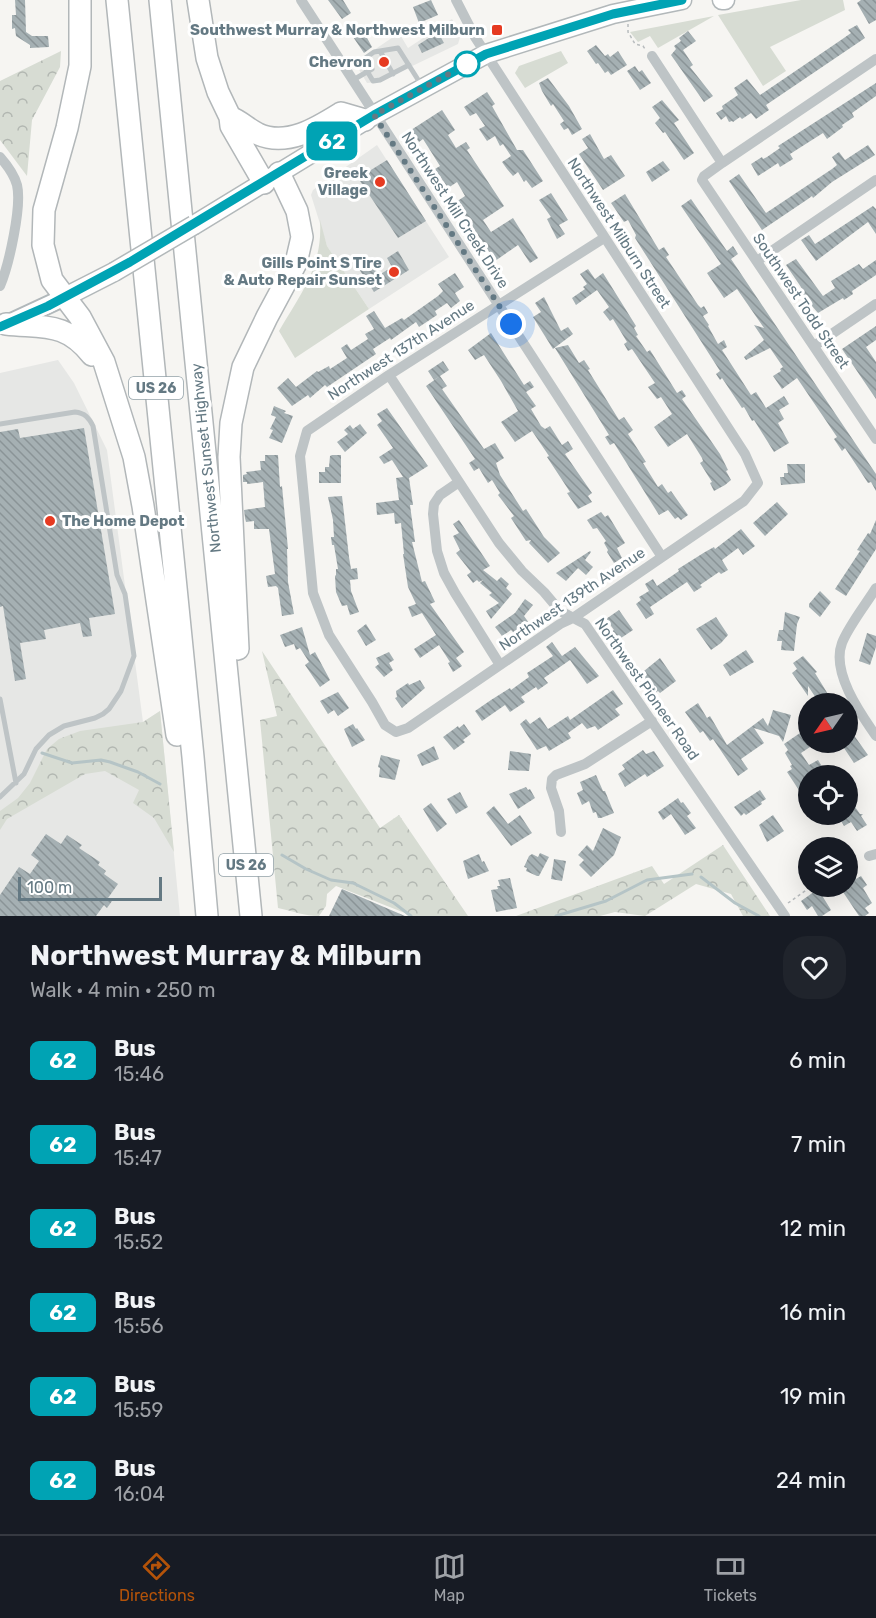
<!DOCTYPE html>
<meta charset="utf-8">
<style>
body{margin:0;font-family:Rubik,sans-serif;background:#20242c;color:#f1f3f6;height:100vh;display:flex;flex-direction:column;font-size:22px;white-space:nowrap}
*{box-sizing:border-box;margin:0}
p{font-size:20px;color:#9ea1a6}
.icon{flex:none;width:33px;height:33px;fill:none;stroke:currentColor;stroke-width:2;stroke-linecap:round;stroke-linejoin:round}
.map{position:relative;height:916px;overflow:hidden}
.side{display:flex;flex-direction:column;background:#171b24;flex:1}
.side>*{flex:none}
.badge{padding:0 12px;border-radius:9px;font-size:21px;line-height:39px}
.needle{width:39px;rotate:236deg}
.controls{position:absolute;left:798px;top:693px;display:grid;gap:12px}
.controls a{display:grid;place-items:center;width:60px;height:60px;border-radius:50%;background:#171b24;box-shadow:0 6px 24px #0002;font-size:30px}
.scale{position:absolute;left:18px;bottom:15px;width:144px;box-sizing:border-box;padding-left:6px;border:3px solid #647983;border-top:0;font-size:16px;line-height:21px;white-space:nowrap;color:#647983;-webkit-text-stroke:4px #fff;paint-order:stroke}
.you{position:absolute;width:30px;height:30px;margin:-15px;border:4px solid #fff;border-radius:50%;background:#1a73e8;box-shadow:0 0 0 9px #1a73e833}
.map>.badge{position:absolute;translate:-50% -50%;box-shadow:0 0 0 3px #fff}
.round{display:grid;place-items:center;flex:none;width:63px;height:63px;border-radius:24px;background:#20242c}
.overview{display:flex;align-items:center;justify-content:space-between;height:102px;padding:0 30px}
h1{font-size:28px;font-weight:700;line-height:45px}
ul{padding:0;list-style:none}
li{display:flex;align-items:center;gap:18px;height:84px;padding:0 30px}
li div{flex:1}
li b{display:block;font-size:22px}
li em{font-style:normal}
li .badge{min-width:66px;font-weight:700;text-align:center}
.dock{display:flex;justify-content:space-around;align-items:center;height:84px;border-top:2px solid #363941;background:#171b24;font-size:16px;color:#9ea1a6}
.dock a{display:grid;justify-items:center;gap:3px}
.dock .on{color:#b45309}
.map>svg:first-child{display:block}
.built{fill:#e6e7e5}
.green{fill:#d7dcd3}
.forest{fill:url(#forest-crowns)}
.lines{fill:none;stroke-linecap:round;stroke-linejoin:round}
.stream{stroke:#b5c4c6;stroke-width:3}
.building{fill:url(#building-back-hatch)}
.secondary-casing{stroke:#b1b8bb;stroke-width:20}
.primary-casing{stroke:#b2b8ba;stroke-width:21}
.highway-casing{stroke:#b2b7b9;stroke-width:24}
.path{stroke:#b8bcbe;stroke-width:1.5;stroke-dasharray:3 3;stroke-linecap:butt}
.lane{stroke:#bec4c6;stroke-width:5}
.street{stroke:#bec4c6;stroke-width:10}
.secondary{stroke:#fff;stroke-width:16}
.primary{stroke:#fff;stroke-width:18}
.highway{stroke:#fff;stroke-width:21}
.primary-bridge-casing{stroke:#b2b8ba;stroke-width:21;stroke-linecap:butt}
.primary-bridge{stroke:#fff;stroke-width:18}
.line-casing{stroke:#fff;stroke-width:14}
.line{stroke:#00a3b4;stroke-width:9}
.walk{stroke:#647983;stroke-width:6;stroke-dasharray:0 10.8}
.poi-dot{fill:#e63a21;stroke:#fff;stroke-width:2}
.stop-dot{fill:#fff;stroke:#00a3b4;stroke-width:3}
.labels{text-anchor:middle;stroke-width:6;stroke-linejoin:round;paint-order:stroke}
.shield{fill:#fff;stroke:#92a1a8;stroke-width:1.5}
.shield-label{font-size:14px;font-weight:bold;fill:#647983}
.poi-label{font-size:15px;font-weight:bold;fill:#647983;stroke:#fff;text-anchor:end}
.street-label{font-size:15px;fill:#647983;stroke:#fff}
</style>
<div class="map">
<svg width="876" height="916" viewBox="0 0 876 916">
<defs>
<pattern id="forest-crowns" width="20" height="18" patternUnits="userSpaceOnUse" patternTransform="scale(1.5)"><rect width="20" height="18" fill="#d7dcd3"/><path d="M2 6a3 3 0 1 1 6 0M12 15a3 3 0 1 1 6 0" fill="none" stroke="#b2b7b1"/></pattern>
<pattern id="building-back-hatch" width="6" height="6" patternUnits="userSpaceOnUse" patternTransform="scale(1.5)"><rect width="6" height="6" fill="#a5b0b3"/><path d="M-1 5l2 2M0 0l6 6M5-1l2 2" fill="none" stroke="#8a9497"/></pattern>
</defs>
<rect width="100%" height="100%" fill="#f6f5f2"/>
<!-- built -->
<path class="built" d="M452 19 461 34 458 44 379 82 367 83 355 63 399 33 408 48Z
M377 145 449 257 369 309 327 246 311 195 313 190Z
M58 360 74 383 107 450 143 722 160 711 180 916H0V373Z"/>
<!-- green -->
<path class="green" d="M801 0H843L845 10 770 47 786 71 763 86 718 15Z
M714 16 658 48 650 36 638 42 630 32Z
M561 51 568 63 525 88 515 73 519 66Z
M320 220 327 246 369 309 295 358 279 331C301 293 323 267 320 220Z"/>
<!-- forest -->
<path class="forest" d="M61 51 60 67 32 120 27 176 0 140V81Z
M262 651 380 828 399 815 468 916H408L405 913 336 886 327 894 326 906 319 916C305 916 292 911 278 908L260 720 277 716Z
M160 711 174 852 154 818 133 803 139 790 105 771 85 774 7 819 0 830V811L18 798 30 783 47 749 59 739 80 731 143 722Z
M723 845 770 916H743L731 894 696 884 645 916 615 912 600 916H516L652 866 664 884Z"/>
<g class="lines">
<!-- stream -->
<path class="stream" d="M42 753 72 763 101 760 110 762 138 772 160 784
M282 855 306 869 331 880 353 883 394 903 411 916
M701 877 735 903 759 916
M556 916 606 901 647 880 692 874"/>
</g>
<!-- building -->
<path class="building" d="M15 0H25L26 32 32 36H48L49 47 30 48V45L16 36 15 28 12 29V15H16Z
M328 0H343L351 13 342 19Z
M431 0 438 15 419 23 413 7Z
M861 0H876V20L869 24 857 3Z
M360 25 372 47 364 53 349 31Z
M857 25 865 38 766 105 769 110 756 119 751 113 742 119 740 117 733 122 732 121 729 122 726 116 721 120 716 113 723 109 722 106 738 95 734 88 747 79 760 95 841 40 851 33 848 30Z
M688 31 696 41 683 50 693 65 690 67 713 96 704 102 671 55 676 49 674 46 681 41 679 38Z
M438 32 444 43 422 53 418 45Z
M596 45 605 56 608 54 610 57 618 51 627 65 611 75 608 71 605 73 598 63 596 64 587 51Z
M635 66 639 72 642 70 651 83 640 90 627 71Z
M548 78 569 106 582 129 572 135 568 128 564 130 560 124 564 121 553 104 551 106 542 91 539 83Z
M876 83V96L852 113 854 117 842 125 843 127 827 139 823 133 790 154 793 159 780 167 778 163 758 176 751 164 762 157 763 159 767 157 780 148 778 146Z
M487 92 495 104 492 106 517 150H523L543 181 532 188 526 180 524 182 518 172 513 176 507 169 502 162 511 156 503 144 500 146 495 136 487 141 479 129 485 126 476 113 470 116 464 107Z
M662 100 679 120 674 123 694 153 684 160 665 132 663 133 655 123 660 118 652 107Z
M442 110 455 130 448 135 456 148 466 142 470 148 467 150 504 206 483 220 491 232 513 218 538 258 530 263 518 245 495 261 456 202 465 196 457 182 448 188 435 169 440 166 423 139 419 142 411 130Z
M590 134 604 159 611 155 625 176 603 190 579 154 588 148 582 139Z
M868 145 875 155 832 182 813 198 812 196 808 199 762 230 729 181 739 174 766 213 832 169 837 165 832 157 839 152 845 160Z
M387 160 426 221 398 238 358 178Z
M663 161 670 170 652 182 646 172Z
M551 193 568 220 559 225 565 234 557 239 547 219 551 217 539 200Z
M625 194 659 250 664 247 669 255 666 257 698 305 701 308 704 306 708 313 703 316 709 325 708 326 718 344 724 340 727 347 722 350 751 395 756 392 766 408 784 396 789 404 779 410 784 419 778 423 789 443 774 452 754 420 752 421 744 407 742 408 722 378 720 380 716 374 720 371 635 238 636 235 628 220 624 222 611 203Z
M691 199 727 251 733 246 738 254 731 259 876 474V491L871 482 868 483 845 448 842 451 834 439 837 437 797 378 782 389 773 376 781 371 780 369 783 367 770 348 746 360 744 357 764 340 754 325 764 328 737 289 724 298 707 273 721 264 681 206Z
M873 206 876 209V234L868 222 816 261 801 240 809 235 815 244Z
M398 251 409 270 374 292 357 266 369 259 379 275 392 267 387 258Z
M796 259 823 296 835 288 831 281 859 264 863 269 876 260V275L852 291 853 294 844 300 843 298 818 313 806 299 801 292 803 290 786 265Z
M588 269 595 279 603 273 636 326 634 328 638 335 636 336 647 352 650 350 677 393 682 390 686 396 682 399 720 454 728 470 726 471 731 480 725 485 714 491 710 483 712 482 700 463 703 461 702 458 687 434 668 447 654 427 672 414 661 397 657 399 648 387 655 383 632 349 628 351 624 344 627 342 613 319 610 321 603 312 609 307 597 290 576 305 572 298 585 289 583 287 587 284 580 274Z
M455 273 464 287 455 293 460 301 451 308 447 303 435 311 437 315 419 327 416 322 391 340 390 338 373 349 376 354 327 387 325 385 310 398 308 395 292 406 277 388 288 378 296 387 317 371 318 372 329 366 330 369 347 358 341 348 347 344 351 350 368 339 365 334 374 329 366 316 374 311 385 328 402 318 404 320 438 296 443 291 438 284Z
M544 297 561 331 568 327 573 334 553 349 533 317 541 312 535 303Z
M876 326V340L866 347 876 362V399L842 349Z
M491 333 524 385 530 381 534 387 526 392 536 406 531 409 541 426 545 429 550 426 562 445 568 441 573 449 565 454 592 493 588 496 592 502 578 509 567 493 570 492 547 457 549 456 532 431 515 442 501 422 518 411 501 381 484 355 475 360 468 350Z
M568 345 579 363 584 360 590 369 588 370 619 420 624 417 633 430 628 434 646 462 643 463 658 487 662 484 668 493 671 491 688 515 681 520 678 517 675 519 668 510 659 515 614 443 610 445 605 437 609 435 555 348Z
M443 361 449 370 434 380 428 371Z
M440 376 447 386 442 389 484 449 495 443 504 458 496 463 500 475 523 511 526 509 544 537 560 553 548 563 529 543 531 540 526 541 511 518 514 516 498 495 500 493 492 480 488 483 479 468 474 471 469 463 475 459 426 386Z
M274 406 286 411 284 413 293 416 282 443 269 438 273 430 270 429 276 417 271 415Z
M387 408 428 466 409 478 413 505H410L415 542H412L422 582 425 581 435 602 430 604 464 652 456 658 462 666 453 672 448 663 450 662 439 645 420 658 414 649 436 635 422 613 412 617 408 607 416 604 408 587 403 554H404L401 523 395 524 394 513 377 515 376 503 399 500 396 478 403 477 392 460 384 464 379 457 393 448 377 425 382 421 377 414Z
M360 424 367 433 345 452 337 442 348 434 344 430 350 425 353 429Z
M84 428 115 614 89 618 92 636 83 637 80 623 44 630 46 639 20 643 26 679 15 681 3 606 0 607V432L18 429 20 438Z
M265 455H278L280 487 282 486 288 549H287L288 582 294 614 282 616 278 588 276 586 268 587 266 576 275 574 269 529H254V521L246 522 245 518 244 510 265 507 263 482 247 484V482H243V475L247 474 246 472 261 470 260 461H265Z
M332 455H341V483H319V472H325V467H329L330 456Z
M787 464H805V483L781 485 780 477H784V473H788Z
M342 496 349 557 351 569 357 568 358 579 350 580 351 591 359 612 350 615 347 605 342 606 336 592 335 576 336 575V569H338L334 545H332L331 537H334L333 520 328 497Z
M777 502 788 514 765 536 753 523Z
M601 512 605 517 608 515 625 543 617 548 622 558 614 563 607 552 608 550 604 543 606 541 597 528 593 529 587 520Z
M459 520 490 566 483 570 497 581 501 577 509 584 506 588 512 594 491 619 486 611 499 603 489 595 492 593 480 583 483 580 479 582 477 580 473 583 467 575 471 572 456 553 460 550 453 536 459 533 453 524Z
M876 520V549L846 596 835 589 860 551 857 550 868 533 870 534Z
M741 529 755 546 743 555 738 548 722 560 728 570 721 574 719 572 700 585 702 587 694 592 687 582 650 607 654 614 646 619 636 604 641 600 639 597 649 591 645 584 653 579 657 586 679 571 678 569 705 552 714 547 715 549Z
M590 551 591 552 585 560 593 567 586 575 578 568 566 581 556 573Z
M820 591 831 602 820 617 809 607V604Z
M525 599 533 605 524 616 529 623 514 633 511 630 502 636 495 627 515 613Z
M619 610 633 630 615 642 609 633 614 630 606 619Z
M785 612 800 617 797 624 794 651 781 650 782 641H777L779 630H783Z
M716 617 728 635 721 643 711 650 696 629Z
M366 624 376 640 366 646 357 631Z
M302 627 310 655 315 652 330 680 320 687 305 665 309 662 300 648 296 650 294 644 285 647 280 635Z
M867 633 876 636V647L870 665 859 661Z
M552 642 562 656 575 647 599 676 587 684 570 660 544 678 548 683 538 690 536 687 521 697 525 702 510 712 505 705 482 721 475 711 491 700 510 688 511 690 529 677 527 673 553 656 546 647Z
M746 650 754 662 730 676 723 665Z
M389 652 394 660 389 663 393 670 384 677 375 667 379 664 376 658Z
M803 656 817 672 815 673 834 704H820L808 686V696L792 673 797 669 793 663Z
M660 658 676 681 660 693 658 691 654 694 642 678 647 675 644 671Z
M420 680 425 688 402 708 395 698 397 697 396 691 408 683 409 685Z
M613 690 623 704 615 709 620 715 598 730 595 726 587 729 582 723 568 733 571 738 549 751 546 746 537 750 520 724 526 719 530 724 540 717 548 729 568 716 570 720Z
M338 692 349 708 338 716 334 710 328 714 320 701Z
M698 703 707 718 710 716 727 745 763 718 768 726 773 710 791 715 783 742 779 736 754 728 764 743 741 759 748 769 738 776 713 739 710 741 703 731 700 733 685 712Z
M353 724 356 729 357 728 365 740 352 747 344 729Z
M464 724 471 734 463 740 465 742 454 750 443 737 458 726 459 728Z
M848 727 868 755 854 763 840 742H848Z
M800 733 810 747 801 753 809 765 818 760 828 776H808V804L787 772 792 769 790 766 792 765 785 753 788 750 784 744Z
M434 746 439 759 422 766 417 755Z
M643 750 646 754 654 751 664 766 647 777 645 774 625 787 618 774 625 769 622 765Z
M510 751 531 754 529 771 508 770Z
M381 755 400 760 395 780 379 777 380 768 378 767Z
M596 775 603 791H605L614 813 601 818H598L596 812 593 813 589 801 582 805 577 793 583 790 580 782Z
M526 787 528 790 530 789 535 798 518 809 509 794Z
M760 790 766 799 761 802 762 804 746 815 744 813 741 816 734 807Z
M460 792 468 807 456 814 447 799Z
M678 798 681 803 683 802 691 813 687 816 696 828 685 835 671 814 663 820 658 812Z
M431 803 447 824 437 832 423 809Z
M853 804 860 814H863L861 816 867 825 857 831 851 822 844 826 837 814H848V808Z
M494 806 508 824 520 815 532 833 511 846 486 813Z
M773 815 784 831 767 842 759 825Z
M603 828 621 837 614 855 591 877 579 865 584 860 578 855 587 845 593 851Z
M46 834 61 844 67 835 82 845 79 848 100 862 98 865 106 871 104 874 118 884 108 898 112 901 107 908 104 905 96 916H0V895L19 867 30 874 39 861 31 855Z
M540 853 549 857 539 876H537L526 871 527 868 524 867 529 856 532 854 538 857Z
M479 854 482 862 484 861 489 871 468 879 463 861Z
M554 859 566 861 562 881 551 879Z
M848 867 856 879 861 876 867 885 863 888 872 903 865 908 869 913 865 916H859L839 886H848Z
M510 878 517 908 496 912 491 890 498 889 497 886H500L498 880Z
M342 889 405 916H329Z
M818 889 831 910 822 916H818L812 906 807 910 801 901Z"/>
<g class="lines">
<!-- secondary casing -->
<g class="secondary-casing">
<path id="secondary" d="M9 323 65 297"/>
</g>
<!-- primary casing -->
<g class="primary-casing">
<path id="primary" d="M722 0H725
M194 225 374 115 486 54 613 14 682 0
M65 297 114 272"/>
</g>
<!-- highway casing -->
<g class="highway-casing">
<path id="highway" d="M80 0V66L67 128 44 210 43 245 52 280 80 317 104 362 134 457 143 506 177 735
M117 0 193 757 207 916
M160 0 251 916
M198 0 207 58 218 92 230 117 231 126 264 183
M230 117C240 121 248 129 258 134 287 147 317 128 341 113L365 120
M6 324C45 328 66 322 92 355
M238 649 229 457 231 423 243 367 267 317 296 263 302 237 297 211 279 173"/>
</g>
<!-- path -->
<path class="path" d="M628 24V32L635 44 643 46 645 49
M848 862 858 858
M788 903 812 886"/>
<!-- lane -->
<path class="lane" d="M380 51 393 74
M409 65 380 80 373 81 361 61 374 52 398 48 422 86
M353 80 372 69
M0 424 75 412C85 413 89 418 93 426L117 575 125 594 134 656 121 691 109 709 103 714 95 718 64 726 49 735 36 749 24 774 0 797
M0 699 16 783"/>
<!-- street -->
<path class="street" d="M301 0 662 557
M456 0 475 37 745 454 758 483 744 501 573 618 560 624 408 728 396 732 385 725 372 702 329 635 313 593 300 456 307 431 389 375 604 238
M652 56 722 163
M876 59 722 163 704 176 702 180 876 439
M0 157C7 165 14 174 17 185 22 206 9 265 0 286
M757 261 876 180
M814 346 876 304
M389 375 499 543 522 571 544 592 560 611 585 624 785 916
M459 482 440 495 434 504 433 514 437 551 444 573 455 593 500 665
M876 588C866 604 848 627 842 643 831 672 860 713 876 736
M561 832 559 811 551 788 552 779 556 775 585 764 652 721
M869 856 876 854"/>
<!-- secondary -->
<use href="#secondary" class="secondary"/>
<!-- primary -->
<use href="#primary" class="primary"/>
<!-- highway -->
<use href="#highway" class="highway"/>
<!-- primary-bridge casing -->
<g class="primary-bridge-casing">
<path id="primary-bridge" d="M114 272 194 225"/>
</g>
<!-- primary-bridge -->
<use href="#primary-bridge" class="primary-bridge"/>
</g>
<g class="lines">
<!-- line casing -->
<g class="line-casing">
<path id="line" d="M0 327 48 306 130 262 374 115 486 54 613 14 682 0"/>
</g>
<!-- line -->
<use href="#line" class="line"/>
<!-- walk -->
<path class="walk" d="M467 64 374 115 511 324"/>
</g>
<!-- markers -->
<g class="poi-dot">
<rect x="491" y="24" width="12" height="12" rx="3"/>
<circle cx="384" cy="62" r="6"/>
<circle cx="380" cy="182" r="6"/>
<circle cx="394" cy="272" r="6"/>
<circle cx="50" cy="521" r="6"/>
</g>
<circle class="stop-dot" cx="467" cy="64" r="12"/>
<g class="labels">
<!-- shield labels -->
<g class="shield">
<rect x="129" y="377" width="54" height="22" rx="4.5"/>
<rect x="219" y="854" width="54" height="22" rx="4.5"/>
</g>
<g class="shield-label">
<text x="156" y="393">US 26</text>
<text x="246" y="870">US 26</text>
</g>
<!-- poi labels -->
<g class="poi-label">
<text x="485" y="35">Southwest Murray &amp; Northwest Milburn</text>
<text x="372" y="67">Chevron</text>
<text x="368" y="178">Greek<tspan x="368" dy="17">Village</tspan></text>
<text x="382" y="268">Gills Point S Tire<tspan x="382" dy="17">&amp; Auto Repair Sunset</tspan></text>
<text x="62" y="526" text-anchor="start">The Home Depot</text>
</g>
<!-- street labels -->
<g class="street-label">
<text transform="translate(455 210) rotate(57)" y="5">Northwest Mill Creek Drive</text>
<text transform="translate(619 233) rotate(57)" y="5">Northwest Milburn Street</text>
<text transform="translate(801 301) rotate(56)" y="5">Southwest Todd Street</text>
<text transform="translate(401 350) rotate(-33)" y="5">Northwest 137th Avenue</text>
<text transform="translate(206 458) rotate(-96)" y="5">Northwest Sunset Highway</text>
<text transform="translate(572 599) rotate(-34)" y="5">Northwest 139th Avenue</text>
<text transform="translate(647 689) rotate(55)" y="5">Northwest Pioneer Road</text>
</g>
</g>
</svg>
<div class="controls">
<a><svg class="needle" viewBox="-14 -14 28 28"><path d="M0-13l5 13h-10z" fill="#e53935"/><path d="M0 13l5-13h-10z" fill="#9ea1a6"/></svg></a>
<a><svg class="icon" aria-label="locate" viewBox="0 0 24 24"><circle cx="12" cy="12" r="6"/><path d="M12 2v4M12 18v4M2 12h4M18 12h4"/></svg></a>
<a><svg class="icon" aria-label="layers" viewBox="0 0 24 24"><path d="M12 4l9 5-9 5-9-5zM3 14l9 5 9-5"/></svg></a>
</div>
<div class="scale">100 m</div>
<div class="you" style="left:511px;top:324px"></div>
<b class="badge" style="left:332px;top:141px;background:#00a3b4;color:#fff">62</b>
</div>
<section class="side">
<div class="overview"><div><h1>Northwest Murray &amp; Milburn</h1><p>Walk · 4 min · 250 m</p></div><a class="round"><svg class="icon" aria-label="heart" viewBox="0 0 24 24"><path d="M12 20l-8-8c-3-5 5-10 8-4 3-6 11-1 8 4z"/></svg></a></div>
<ul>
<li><span class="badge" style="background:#00a3b4;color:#fff">62</span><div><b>Bus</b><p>15:46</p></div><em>6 min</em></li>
<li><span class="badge" style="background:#00a3b4;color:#fff">62</span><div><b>Bus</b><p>15:47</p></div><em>7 min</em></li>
<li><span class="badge" style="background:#00a3b4;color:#fff">62</span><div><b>Bus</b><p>15:52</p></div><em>12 min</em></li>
<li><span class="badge" style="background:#00a3b4;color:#fff">62</span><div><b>Bus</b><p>15:56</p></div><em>16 min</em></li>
<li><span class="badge" style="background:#00a3b4;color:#fff">62</span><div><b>Bus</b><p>15:59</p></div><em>19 min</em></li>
<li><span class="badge" style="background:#00a3b4;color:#fff">62</span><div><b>Bus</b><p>16:04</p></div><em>24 min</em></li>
</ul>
</section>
<nav class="dock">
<a class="on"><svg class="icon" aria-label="directions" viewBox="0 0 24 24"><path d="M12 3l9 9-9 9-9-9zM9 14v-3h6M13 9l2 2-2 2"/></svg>Directions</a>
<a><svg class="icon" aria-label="map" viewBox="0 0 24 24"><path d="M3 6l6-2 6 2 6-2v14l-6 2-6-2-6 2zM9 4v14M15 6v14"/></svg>Map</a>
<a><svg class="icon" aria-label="tickets" viewBox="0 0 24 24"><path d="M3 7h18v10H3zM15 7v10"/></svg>Tickets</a>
</nav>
